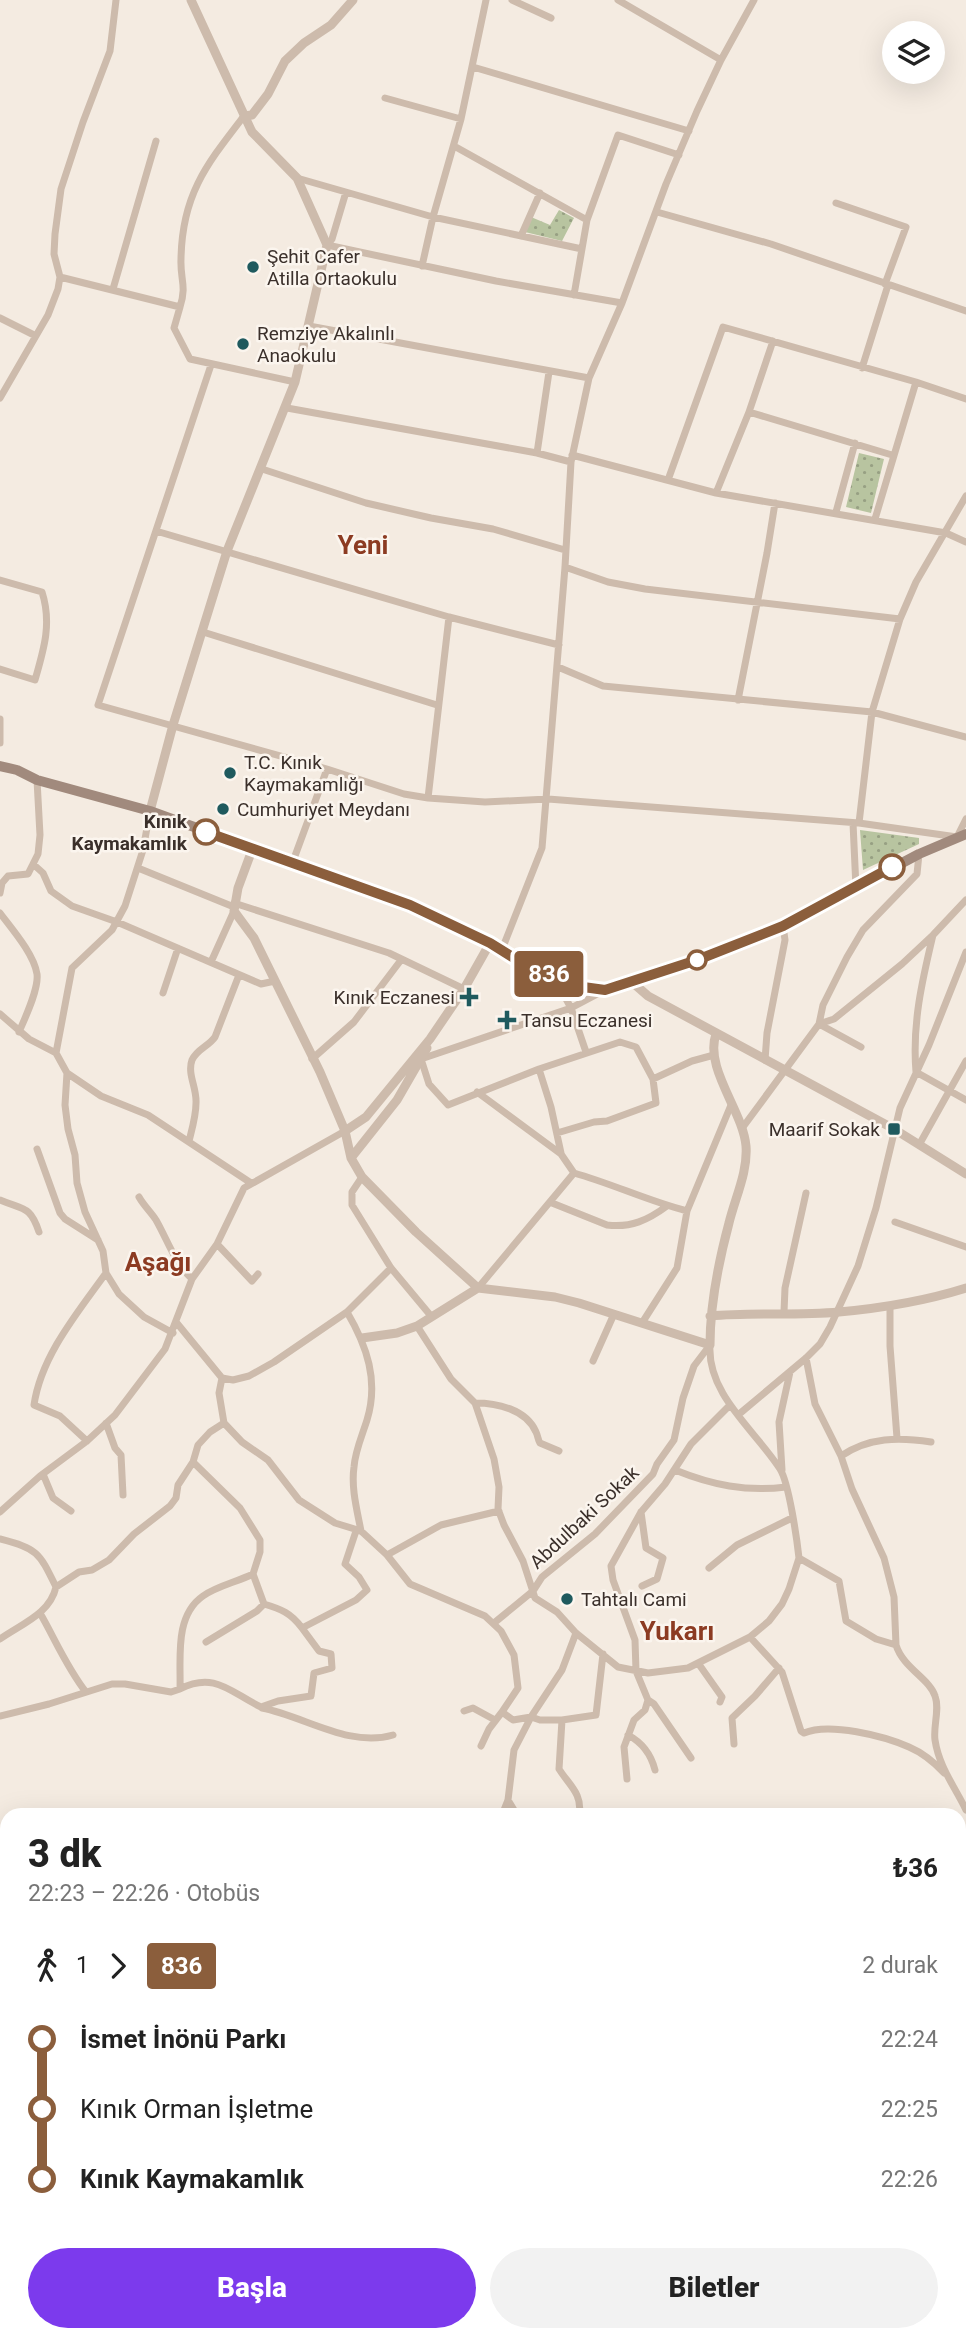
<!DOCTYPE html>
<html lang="tr">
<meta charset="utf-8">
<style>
body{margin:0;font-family:Roboto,sans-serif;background:#f2f2f2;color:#222;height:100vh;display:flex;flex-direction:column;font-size:26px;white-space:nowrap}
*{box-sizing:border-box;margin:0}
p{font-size:23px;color:#767676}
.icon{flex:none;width:38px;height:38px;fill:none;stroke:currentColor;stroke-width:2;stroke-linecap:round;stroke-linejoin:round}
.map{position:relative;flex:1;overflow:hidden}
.drawer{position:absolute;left:0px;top:1808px;width:966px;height:534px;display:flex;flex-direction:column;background:#fff;border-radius:21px 21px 0 0;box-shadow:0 7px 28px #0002}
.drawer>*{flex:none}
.badge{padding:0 14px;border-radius:5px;font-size:24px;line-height:46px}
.buttons{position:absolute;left:882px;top:21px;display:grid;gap:14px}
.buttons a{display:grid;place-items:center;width:63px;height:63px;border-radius:50%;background:#fff;box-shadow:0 7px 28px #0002;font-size:35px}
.map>.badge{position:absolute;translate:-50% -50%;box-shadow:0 0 0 4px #fff}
.legs{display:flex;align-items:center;gap:10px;height:77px;padding:0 28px;font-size:23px}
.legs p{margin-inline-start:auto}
.head{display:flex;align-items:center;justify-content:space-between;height:119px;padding:0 28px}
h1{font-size:38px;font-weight:800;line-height:52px}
.action{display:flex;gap:14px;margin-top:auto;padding:14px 28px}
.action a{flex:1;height:80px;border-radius:42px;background:#7c3aed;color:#fff;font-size:28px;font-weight:800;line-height:80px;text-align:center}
.action a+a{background:#f2f2f2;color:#222}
ul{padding:0 28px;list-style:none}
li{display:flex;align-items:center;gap:24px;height:70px;font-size:26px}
li i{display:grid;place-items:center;width:10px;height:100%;margin:0 9px;background:currentColor}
li i::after{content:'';width:18px;height:18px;margin:-9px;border:5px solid;border-radius:50%;background:#fff}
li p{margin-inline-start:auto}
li:first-child i{background:linear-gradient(#0000 50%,currentColor 0)}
li:last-child i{background:linear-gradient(currentColor 50%,#0000 0)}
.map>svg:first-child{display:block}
.forest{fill:url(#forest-firs)}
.park{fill:url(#park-dots)}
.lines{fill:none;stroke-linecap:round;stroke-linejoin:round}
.minor{stroke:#cdbbac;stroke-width:7}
.tertiary{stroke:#cdbbac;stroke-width:9}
.secondary{stroke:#a18a7d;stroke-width:10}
.line-1-casing{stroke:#fff;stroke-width:16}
.line-1{stroke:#8b5e3c;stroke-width:10}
.poi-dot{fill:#1f5a5e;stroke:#fbf5ee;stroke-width:2.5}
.stop-1-dot{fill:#fff;stroke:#8b5e3c;stroke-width:3.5}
.labels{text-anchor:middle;stroke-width:5;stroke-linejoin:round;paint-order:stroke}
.poi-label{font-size:19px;fill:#3b302b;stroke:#fbf5ee;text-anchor:start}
.stop-label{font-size:19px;font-weight:bold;fill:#3b302b;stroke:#fbf5ee;text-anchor:end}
.street-label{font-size:19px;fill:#3b302b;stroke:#fbf5ee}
.district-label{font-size:26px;font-weight:bold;fill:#8c3b22;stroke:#fbf5ee}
</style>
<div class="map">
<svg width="966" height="2341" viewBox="0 0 966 2341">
<defs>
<pattern id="forest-firs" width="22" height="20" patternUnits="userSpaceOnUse" patternTransform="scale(1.75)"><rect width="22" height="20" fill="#b8c4a0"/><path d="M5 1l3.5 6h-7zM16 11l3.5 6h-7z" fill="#97a083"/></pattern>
<pattern id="park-dots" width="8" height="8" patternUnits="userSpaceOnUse" patternTransform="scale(1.75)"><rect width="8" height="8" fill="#b8c4a0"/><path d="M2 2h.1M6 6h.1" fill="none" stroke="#97a083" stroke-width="1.8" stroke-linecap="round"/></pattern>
</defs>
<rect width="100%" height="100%" fill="#f4ebe1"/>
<!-- forest -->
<path class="forest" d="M959 2139 966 2142V2341H406L409 2334H959Z
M0 2269 7 2271V2334H267L294 2341H0Z"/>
<!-- park -->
<path class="park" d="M559 210 574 218 562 241 525 232 531 217 550 225Z
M859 453 884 459 871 513 846 507Z
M860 830 919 838V844L863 870Z"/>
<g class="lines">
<!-- minor -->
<path class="minor" d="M512 0 551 18
M618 0 721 60
M473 67 689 131
M385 98 461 119
M454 146 587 220
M297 178 433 217 582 249
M346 192 332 239 327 245 496 281 622 303
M836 203 906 227 885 284
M657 212 771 244 966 311
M521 236 540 193
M422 266 433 217 461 119 486 0
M60 277 180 307 174 328 190 359 295 382
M113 289 156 141
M574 295 587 220 618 135 679 155
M180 307C187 285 180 280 181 259 182 194 207 164 244 116
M0 318 34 335
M309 326 589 378
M211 365 98 705 327 769 404 794 428 798 485 802 548 799 859 823 957 837 966 819
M862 368 888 285
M0 398 48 315 58 289 60 277 54 254 55 234 61 189 83 122 110 51 116 0
M287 408 537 453 571 462
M749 412 892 455
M537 453 549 372
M572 455 716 493 946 533 966 542
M262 469 366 503 431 518 493 529 565 550
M668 480 723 327 916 382 966 399
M716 493 749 412 773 341
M836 512 855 443
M875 519 916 382
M156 531 449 617 559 645
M565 567 608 582 645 589 900 619
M0 580 42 592C52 623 44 649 35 680L0 669
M203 632 437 705
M558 667 603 686 872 712 966 737
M738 700 767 553 775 503
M0 719V743
M428 798 449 617
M853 823 856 888
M859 823 872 712 900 619 916 582 966 496
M33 864 43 873 51 891 72 906 117 922 261 984 275 981
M292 864 327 769
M138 868 234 907
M0 893 2 883 8 876 28 874 38 854 40 835 37 780
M234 903 389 953 464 989
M0 913C12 929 34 954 37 974 39 989 25 1018 19 1032
M933 935C922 981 912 1024 916 1072L966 1100
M501 952 542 848 565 567 571 462 589 378 622 303 666 184 697 111 721 60 754 0
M211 962 234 911
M554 977 571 1008 586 1052
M163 993 178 948
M0 1014 29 1039 56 1053 67 1073 101 1096 148 1115 251 1183
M819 1024 834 1019 902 964 933 935 966 900
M819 1024 861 1047
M56 1053 72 968 112 930 125 906 143 850 150 811
M312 1059 354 1022 401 960
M421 1059 429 1084 448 1105 539 1069 551 1107 561 1153
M418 1060 571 1008 605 990
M765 1060 767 1033 785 940 783 926
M539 1069 620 1042 636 1047 653 1079 656 1103 607 1121 594 1122 557 1133
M67 1073 65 1105 68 1129 75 1155 77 1183 85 1212 103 1251 106 1273 119 1294 144 1317 173 1333
M653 1079 692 1061 714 1055
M477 1092 561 1154 574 1173C613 1184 648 1201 687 1211
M743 1127 819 1024 823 1005 847 957 863 930 917 874 919 854
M189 1141C192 1129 196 1116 196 1103 197 1088 187 1074 192 1060 197 1049 209 1046 215 1037L239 975
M919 1145 966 1061
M37 1149 60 1213 65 1219 98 1240
M362 1177 352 1192V1205L391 1268 431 1316
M139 1197C144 1206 151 1212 156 1220 168 1241 174 1262 192 1279
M0 1200C23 1210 30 1205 39 1232
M552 1203 607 1225C631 1228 648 1220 667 1206
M895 1222 966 1247
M217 1244 252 1281 258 1274
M478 1288 574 1173
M890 1306V1346L897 1438
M347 1312C367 1346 379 1381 367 1420 362 1436 355 1451 354 1467 351 1488 357 1510 361 1531
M784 1312 785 1288 806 1193
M176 1322 222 1378 233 1380 249 1376 274 1362 347 1312 391 1268
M642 1323 677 1268 687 1211 731 1105
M417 1326 451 1379 475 1403 494 1459 499 1487 498 1509 504 1525 523 1561 535 1598 557 1612 576 1633 618 1667 648 1673 688 1668 750 1637 769 1621 782 1604 789 1589 799 1558
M710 1345C707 1395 756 1431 780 1469 789 1483 797 1540 799 1558
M806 1358 815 1404 841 1456 852 1489 884 1558 894 1597 896 1645
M593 1361 614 1314
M222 1378 219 1393 224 1423 242 1442 268 1460 299 1500 335 1523 361 1531 387 1555 410 1584 485 1616 501 1631 514 1655 518 1688 502 1712 513 1720 531 1717 540 1720H562L596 1715 603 1654
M475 1403C497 1403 526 1409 536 1432 538 1436 538 1440 540 1443L559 1451
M738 1415 806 1358 820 1344 830 1327 858 1266 876 1208 900 1108 929 1045 966 952
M106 1423 115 1448 121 1455 123 1495
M87 1441 60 1416 34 1405C41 1356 78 1312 106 1273
M841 1456C869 1437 899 1437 931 1442
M193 1462 240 1508 260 1540V1552L253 1574 264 1604C281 1609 291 1613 302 1628L356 1600 367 1590 359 1577 345 1564 356 1531
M675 1470C712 1485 746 1492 786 1487
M782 1470 779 1422 790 1372
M43 1474 53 1498 71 1511
M0 1512 40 1476 87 1441 115 1415 165 1349 192 1279 217 1244 244 1188 345 1131
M641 1512 646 1548 663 1558 657 1579 642 1586
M0 1539C38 1549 39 1552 56 1587
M387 1555 441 1525 499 1511
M799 1558 839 1581 846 1621 876 1639 896 1645C903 1668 930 1679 935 1696 940 1709 933 1726 935 1740 939 1767 955 1787 966 1810
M709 1568 737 1545 792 1518
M253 1574C237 1582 217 1586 203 1596 174 1616 181 1659 180 1689 215 1671 231 1693 261 1707L278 1701 311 1696 314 1673 332 1668 331 1654 319 1651 302 1628
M40 1613C55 1639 67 1668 86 1692
M494 1623 533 1591 542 1577 595 1534 653 1474 657 1464 674 1440 683 1398 694 1366 710 1345
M750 1637 782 1672 801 1731 804 1733C829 1722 884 1736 909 1747 923 1753 934 1762 944 1773
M0 1639C21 1624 50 1614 56 1587L79 1572 92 1570 109 1560 134 1534 170 1506 176 1498 178 1485 193 1462 198 1445 210 1432 224 1423
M206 1642 257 1611 264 1604
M698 1663 722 1697 720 1702
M648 1700 654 1704 691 1758
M262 1708C304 1716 349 1748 393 1735
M464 1711 473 1708 495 1720
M0 1716 49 1704 112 1684H125L171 1692 180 1689
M562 1720 559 1769C569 1785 583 1794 579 1815
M628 1735C643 1743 651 1754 655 1770
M734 1744 732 1718 755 1696 779 1668
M481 1746 489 1729 502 1712
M627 1779 624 1747 634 1720 645 1710 648 1700 636 1671 635 1640 613 1580 611 1566 641 1512 665 1484 691 1444 730 1405
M508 1800 517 1815
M502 1815 508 1800 514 1750 531 1717 562 1670 576 1633"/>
<!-- tertiary -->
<path class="tertiary" d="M244 116 252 115 268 94 285 61 304 43 331 25 353 0
M150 811 173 725 227 551 295 382 327 245 297 178 252 132 191 0
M252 850 238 888 234 911 254 938 320 1072 345 1131 351 1158 362 1177 416 1232 478 1288
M632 982 648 996 894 1129 966 1174
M345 1131 366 1117 430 1039 464 989 490 943
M351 1158 397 1100 427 1048
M478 1288 555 1297 579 1303 710 1345C710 1303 718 1264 729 1223 735 1198 748 1172 746 1146 743 1111 704 1068 716 1034
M710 1316C753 1312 796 1316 839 1312 882 1308 925 1301 966 1288
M362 1338 397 1333 417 1326 478 1288"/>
<!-- secondary -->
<path class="secondary" d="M0 766 17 770 37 780 150 811 410 905 490 943 522 963 576 986 605 990 697 959 783 926 919 854 966 834"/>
</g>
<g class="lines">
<!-- line-1 casing -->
<g class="line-1-casing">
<path id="line-1" d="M206 832 410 905 490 943 522 963 576 986 605 990 697 960 783 926 892 867"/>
</g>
<!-- line-1 -->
<use href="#line-1" class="line-1"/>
</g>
<!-- markers -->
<g class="poi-dot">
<circle cx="253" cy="267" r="7"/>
<circle cx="243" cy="344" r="7"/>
<circle cx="230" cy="773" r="7"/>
<circle cx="223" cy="809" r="7"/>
<path d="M465.5 986.5h7v7h7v7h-7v7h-7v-7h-7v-7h7z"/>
<path d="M503.5 1009.5h7v7h7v7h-7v7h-7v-7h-7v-7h7z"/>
<rect x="887" y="1122" width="14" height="14" rx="3.5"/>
<circle cx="567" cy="1599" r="7"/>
</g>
<g class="stop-1-dot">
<circle cx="206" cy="832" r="12"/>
<circle cx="892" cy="867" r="12"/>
<circle cx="697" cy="960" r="9"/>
</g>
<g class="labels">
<!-- poi labels -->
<g class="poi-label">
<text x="267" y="263">Şehit Cafer<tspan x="267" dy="22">Atilla Ortaokulu</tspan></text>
<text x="257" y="340">Remziye Akalınlı<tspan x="257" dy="22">Anaokulu</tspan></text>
<text x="244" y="769">T.C. Kınık<tspan x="244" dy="22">Kaymakamlığı</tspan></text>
<text x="237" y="816">Cumhuriyet Meydanı</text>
<text x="455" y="1004" text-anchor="end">Kınık Eczanesi</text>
<text x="521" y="1027">Tansu Eczanesi</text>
<text x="880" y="1136" text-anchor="end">Maarif Sokak</text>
<text x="581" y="1606">Tahtalı Cami</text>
</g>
<!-- stop labels -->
<g class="stop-label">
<text x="187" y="828">Kınık<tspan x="187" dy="22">Kaymakamlık</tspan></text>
</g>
<!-- street labels -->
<g class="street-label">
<text transform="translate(584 1517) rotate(-43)" y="7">Abdulbaki Sokak</text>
</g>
<!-- district labels -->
<g class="district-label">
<text x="363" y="554">Yeni</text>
<text x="158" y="1271">Aşağı</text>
<text x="677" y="1640">Yukarı</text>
</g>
</g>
</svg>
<div class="buttons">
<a><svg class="icon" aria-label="layers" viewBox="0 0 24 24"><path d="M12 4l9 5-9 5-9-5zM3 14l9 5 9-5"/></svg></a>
</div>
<b class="badge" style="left:549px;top:974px;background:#8b5e3c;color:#fff">836</b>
<section class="drawer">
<div class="head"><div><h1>3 dk</h1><p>22:23 – 22:26 · Otobüs</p></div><b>₺36</b></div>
<div class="legs"><svg class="icon" aria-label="walk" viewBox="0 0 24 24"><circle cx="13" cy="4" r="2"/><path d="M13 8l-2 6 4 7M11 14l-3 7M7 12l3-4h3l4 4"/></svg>1<svg class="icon" aria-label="forward" viewBox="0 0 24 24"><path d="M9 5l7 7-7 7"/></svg><b class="badge" style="background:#8b5e3c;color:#fff">836</b><p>2 durak</p></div>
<ul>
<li><i style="color:#8b5e3c"></i><b>İsmet İnönü Parkı</b><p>22:24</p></li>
<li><i style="color:#8b5e3c"></i><span>Kınık Orman İşletme</span><p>22:25</p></li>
<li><i style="color:#8b5e3c"></i><b>Kınık Kaymakamlık</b><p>22:26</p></li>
</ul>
<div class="action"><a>Başla</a><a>Biletler</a></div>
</section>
</div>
